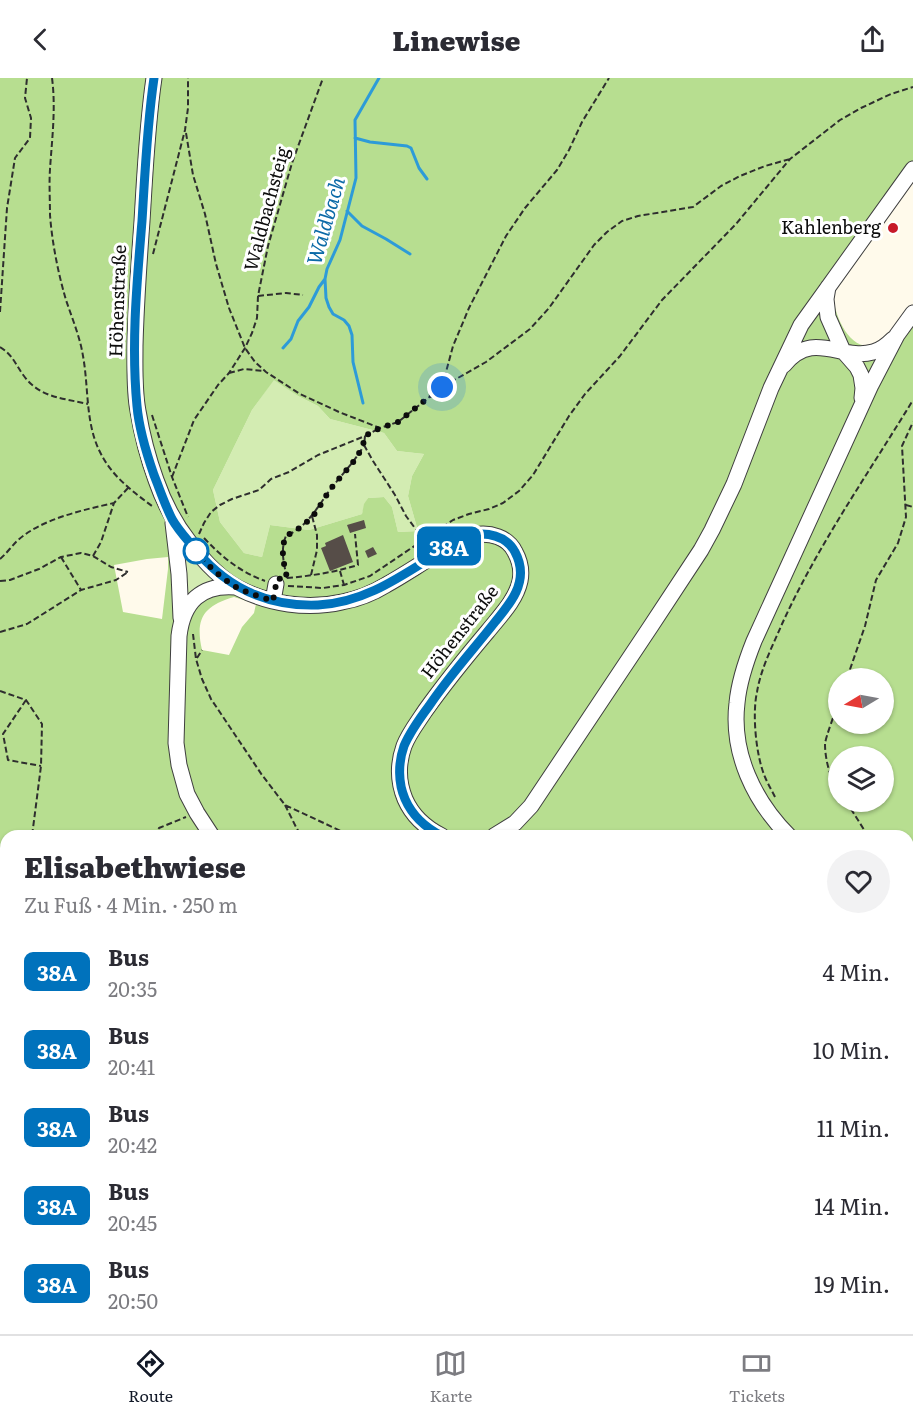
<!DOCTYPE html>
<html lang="de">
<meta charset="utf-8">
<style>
body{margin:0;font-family:Literata,serif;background:#f2f2f3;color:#2b2b33;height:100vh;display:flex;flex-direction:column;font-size:22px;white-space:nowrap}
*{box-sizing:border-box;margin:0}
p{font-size:20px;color:#7c7c81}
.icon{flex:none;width:33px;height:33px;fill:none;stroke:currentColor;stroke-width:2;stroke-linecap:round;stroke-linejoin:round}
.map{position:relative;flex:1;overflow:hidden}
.side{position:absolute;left:0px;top:752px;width:914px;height:506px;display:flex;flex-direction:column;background:#fff;border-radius:18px 18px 0 0;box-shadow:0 2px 4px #0004}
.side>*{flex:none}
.badge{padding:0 12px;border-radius:9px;font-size:21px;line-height:39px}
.needle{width:39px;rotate:260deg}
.tools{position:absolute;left:828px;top:590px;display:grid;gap:12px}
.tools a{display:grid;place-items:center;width:66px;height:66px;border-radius:50%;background:#fff;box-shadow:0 2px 4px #0004;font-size:30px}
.you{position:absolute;width:30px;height:30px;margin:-15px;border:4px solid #fff;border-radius:50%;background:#1a73e8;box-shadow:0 0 0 9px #1a73e833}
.map>.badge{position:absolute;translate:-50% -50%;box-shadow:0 0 0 3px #fff}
.round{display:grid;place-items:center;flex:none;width:63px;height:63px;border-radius:32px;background:#f2f2f3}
.summary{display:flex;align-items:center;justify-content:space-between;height:102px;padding:0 24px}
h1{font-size:28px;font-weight:800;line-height:45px}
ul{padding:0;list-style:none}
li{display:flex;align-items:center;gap:18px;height:78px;padding:0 24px}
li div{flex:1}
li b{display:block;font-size:22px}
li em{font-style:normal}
li .badge{min-width:66px;font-weight:700;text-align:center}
header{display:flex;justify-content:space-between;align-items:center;height:78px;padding:0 24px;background:#fff;font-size:27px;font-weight:800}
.dock{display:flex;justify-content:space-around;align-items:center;height:84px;border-top:2px solid #e1e1e2;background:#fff;font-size:16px;color:#7c7c81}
.dock a{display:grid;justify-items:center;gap:3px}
.dock .on{color:#111827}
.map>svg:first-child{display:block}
.green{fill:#d3ecb2}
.forest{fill:#b7de90;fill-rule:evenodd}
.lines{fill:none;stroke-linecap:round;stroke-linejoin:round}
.stream{stroke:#2d9bd8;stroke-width:3}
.building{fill:#564d48}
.minor-casing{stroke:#3f3f3f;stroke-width:17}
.path{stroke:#2e2e2e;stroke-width:2;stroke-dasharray:6 3;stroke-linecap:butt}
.minor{stroke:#fff;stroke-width:15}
.line-casing{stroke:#fff;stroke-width:14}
.line{stroke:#0072bc;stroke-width:9}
.walk{stroke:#0c0c0c;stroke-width:6;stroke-dasharray:0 10.8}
.poi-dot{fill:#c71a29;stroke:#fff;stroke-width:2}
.stop-dot{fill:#fff;stroke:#0072bc;stroke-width:3}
.labels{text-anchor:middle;stroke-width:6;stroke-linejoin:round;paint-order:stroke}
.street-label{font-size:18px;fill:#0c0c0c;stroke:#fff}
.poi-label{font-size:18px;fill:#0c0c0c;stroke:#fff;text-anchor:end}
.water-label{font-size:20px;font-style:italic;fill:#0c6aa7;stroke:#fff}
</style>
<header><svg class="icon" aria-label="back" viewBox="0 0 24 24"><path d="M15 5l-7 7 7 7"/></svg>Linewise<svg class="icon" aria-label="share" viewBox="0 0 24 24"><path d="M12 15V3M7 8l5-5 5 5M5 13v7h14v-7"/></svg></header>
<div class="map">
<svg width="913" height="1256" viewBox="0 0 913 1256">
<rect width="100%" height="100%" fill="#fffaeb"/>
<!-- green -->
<path class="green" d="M274 301 298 318 318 328 330 341 384 355 397 373 424 376 412 398 408 418 418 453 398 454 392 429 384 419 368 420 365 426 362 436 309 452 270 447 262 479 244 475 220 444 213 412 252 332Z
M180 463 216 502 186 520Z
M31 1251H59L85 1256H31Z"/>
<!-- forest -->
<path class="forest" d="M0 0H913V96L832 215C835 238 850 279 880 265 889 261 905 239 913 231V1256H85L59 1251H908V758H6V1251H31V1256H0ZM274 302 298 318 318 328 330 341 384 355 397 373 424 376 412 398 408 418 418 453 398 454 392 429 384 419 368 420 364 426 362 436 309 452 270 447 262 479 244 475 220 444 213 412 252 332ZM180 463 215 502 198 508 187 520ZM168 479V491L162 541 123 534 114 487 147 481ZM234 519 256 526 254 535 242 549 229 577 202 572C195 541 203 528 234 519ZM838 600H884V645H838ZM838 678H884V723H838Z"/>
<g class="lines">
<!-- stream -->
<path class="stream" d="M355 60 370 64 407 68 411 70 419 90 427 101
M347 133 362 148 386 161 410 176
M283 270 291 261 298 243 309 229 319 209 325 201
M363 325 353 284 352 257 349 248 344 242 333 236 329 229 326 220 325 201 327 191 340 162 356 100 355 42 379 0
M0 1240 6 1239
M268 1251 276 1256
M307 1256 318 1251 337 1256
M367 1256 381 1251"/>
</g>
<!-- building -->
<path class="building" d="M364 442 366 450 350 455 347 447Z
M343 457 353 484 330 493 321 470 326 468 325 465Z
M373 469 377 476 368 480 365 473Z"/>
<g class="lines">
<!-- minor casing -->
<g class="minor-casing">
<path id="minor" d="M154 0C147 47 145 95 142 143 139 184 136 226 135 268 135 289 134 312 138 333 142 357 148 380 156 402 164 425 175 446 190 465 203 482 219 500 238 510 269 526 307 532 342 524 358 521 373 515 386 507 404 497 420 486 437 476 449 469 461 459 474 457 490 454 508 459 515 474 520 483 522 493 520 503 516 522 500 538 488 553 466 579 445 605 425 633 418 644 409 655 404 668 398 685 398 704 405 721 412 737 426 750 442 758
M828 209 826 221 828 239 843 273 857 289 861 297 863 310 862 320
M784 287C813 251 841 283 873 274 881 272 887 267 893 261
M173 445 179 496 181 540
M273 523 276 506
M212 758 197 735 187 716 179 687 176 665 179 558C183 524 201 506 236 509
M494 758 515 745 531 728 651 548 701 472 712 452 734 406 771 310 801 247 913 91
M789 758C754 723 731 675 737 625 739 603 746 583 754 563L871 307 897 257 913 235
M908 868 913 873
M509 1256 510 1251"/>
</g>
<!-- path -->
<path class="path" d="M52 0C56 30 52 61 50 91 49 106 50 122 50 137 52 164 58 195 66 222 72 240 80 259 83 278 89 311 85 346 101 376 112 398 133 414 152 428
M186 55 193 97 205 136 216 186 229 230 245 270 255 284 266 294 300 316 339 334 380 350 398 344 442 309 486 284 530 251 549 230 594 167 607 154 622 143 638 138 693 129 721 108 740 98 765 88 790 81
M153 176 185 52 188 30V0
M258 218 286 215 303 217
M0 234 7 130 15 80 30 60 31 40 25 20 27 0
M0 269C13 277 15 286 24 298 40 320 63 320 88 326
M229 295 244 291 264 293
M442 309 453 268 469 230 506 158 525 130 557 92 569 72 582 44 609 0
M152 337 172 399 188 439
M365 358 364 367 373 383 395 417 406 438 423 461
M172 399 194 342 218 307 229 295 245 270 252 255 257 240 258 218 268 168 292 85 323 0
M906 427 913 429
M199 456 204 445 211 434 220 427 232 421 259 412 271 401 289 394 318 377 365 358 378 351
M204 460C222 479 240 494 265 503
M93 478 101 464 114 425 128 410
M61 479 81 512
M0 481C6 476 11 469 16 464 40 441 83 432 114 425
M340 493 344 507
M311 497 317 472V457L312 438
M287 500C284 486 280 472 286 458 310 447 318 427 333 408 344 394 356 382 364 367
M287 500C311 498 335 494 358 487L355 456
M0 503 10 502 39 491 61 479 81 475 93 478 111 489 128 494
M288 508 323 510 344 507 370 498 453 442 469 436 489 431 503 425 519 413 533 397 569 338 585 316 620 278 662 222 736 146 790 81 840 42 861 30 891 16 913 9
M0 554 27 546 81 512 116 502 128 494
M193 556 196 581 202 601 211 621 262 697 285 727 343 754H376L391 758
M197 580 202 572
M847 600 865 548 876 502 898 465 906 439 902 368 913 344
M0 613 26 622 42 646 41 688 32 758
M26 622 3 656 8 682 41 688
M838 623C836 634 826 657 825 666 825 681 830 700 838 713
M775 719C772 713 768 706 765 699 756 678 752 636 757 614 761 590 773 567 782 546 818 467 868 396 913 322
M846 723 868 758
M285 727 296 749 301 758
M153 758 159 750 186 739
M908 768 913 765
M908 774 913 778
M0 843 3 839 6 841
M0 887 6 892
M908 890 913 896
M0 1096 6 1099
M756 1251 759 1256
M0 1253H12L24 1256
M171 1256 191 1251
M411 1256 414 1251
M624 1256 626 1251"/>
<!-- minor -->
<use href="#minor" class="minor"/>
</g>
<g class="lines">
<!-- line casing -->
<g class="line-casing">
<path id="line" d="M154 0C147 47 145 95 142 143 137 204 131 266 137 328 139 351 146 374 154 397 160 412 165 427 172 441 177 450 184 458 190 465 223 508 264 529 318 527 362 525 397 501 432 479 444 472 456 463 469 458 486 453 507 458 515 474 522 487 522 501 516 514 511 525 503 534 495 544 473 572 449 598 429 628 420 640 410 654 404 668 398 685 398 705 405 721 412 737 426 750 442 758"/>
</g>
<!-- line -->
<use href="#line" class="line"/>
<!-- walk -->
<path class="walk" d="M196 473C206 486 221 500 236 509 247 515 261 519 273 523L277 501 287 500C284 486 280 472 286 458 296 453 304 447 312 439 319 431 324 420 330 412 343 394 362 380 365 358L380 350 398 344 442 309"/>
</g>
<!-- markers -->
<circle class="poi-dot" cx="893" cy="150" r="6"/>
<circle class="stop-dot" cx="196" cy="473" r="12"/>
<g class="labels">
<!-- street labels -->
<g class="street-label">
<text transform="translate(267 131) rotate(-75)" y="6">Waldbachsteig</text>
<text transform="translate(118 223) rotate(-88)" y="6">Höhenstraße</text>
<text transform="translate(460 554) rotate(-52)" y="6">Höhenstraße</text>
</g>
<!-- poi labels -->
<g class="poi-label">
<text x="881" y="156">Kahlenberg</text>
</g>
<!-- water labels -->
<g class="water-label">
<text transform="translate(326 143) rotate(-74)" y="7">Waldbach</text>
</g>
</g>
</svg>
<div class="tools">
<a><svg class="needle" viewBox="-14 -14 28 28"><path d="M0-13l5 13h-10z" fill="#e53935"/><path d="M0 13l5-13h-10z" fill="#7c7c81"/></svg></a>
<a><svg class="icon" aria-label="layers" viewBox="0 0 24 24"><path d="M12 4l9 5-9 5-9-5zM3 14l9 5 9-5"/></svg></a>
</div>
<div class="you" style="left:442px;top:309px"></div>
<b class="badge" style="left:449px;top:468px;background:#0072bc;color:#fff">38A</b>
<section class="side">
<div class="summary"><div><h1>Elisabethwiese</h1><p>Zu Fuß · 4 Min. · 250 m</p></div><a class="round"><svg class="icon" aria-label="heart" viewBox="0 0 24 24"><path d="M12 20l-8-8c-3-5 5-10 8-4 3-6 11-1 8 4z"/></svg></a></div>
<ul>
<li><span class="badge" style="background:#0072bc;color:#fff">38A</span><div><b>Bus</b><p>20:35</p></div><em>4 Min.</em></li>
<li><span class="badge" style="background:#0072bc;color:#fff">38A</span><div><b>Bus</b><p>20:41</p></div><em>10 Min.</em></li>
<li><span class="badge" style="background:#0072bc;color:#fff">38A</span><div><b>Bus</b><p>20:42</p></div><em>11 Min.</em></li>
<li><span class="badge" style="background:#0072bc;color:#fff">38A</span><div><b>Bus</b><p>20:45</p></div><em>14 Min.</em></li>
<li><span class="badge" style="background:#0072bc;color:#fff">38A</span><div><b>Bus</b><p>20:50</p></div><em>19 Min.</em></li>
</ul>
</section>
</div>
<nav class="dock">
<a class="on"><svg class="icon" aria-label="directions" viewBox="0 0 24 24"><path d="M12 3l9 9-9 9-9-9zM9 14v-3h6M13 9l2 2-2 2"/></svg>Route</a>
<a><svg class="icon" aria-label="map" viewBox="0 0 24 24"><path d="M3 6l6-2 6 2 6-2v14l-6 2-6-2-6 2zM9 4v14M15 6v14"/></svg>Karte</a>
<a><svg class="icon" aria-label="tickets" viewBox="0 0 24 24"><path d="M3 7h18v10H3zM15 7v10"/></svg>Tickets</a>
</nav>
